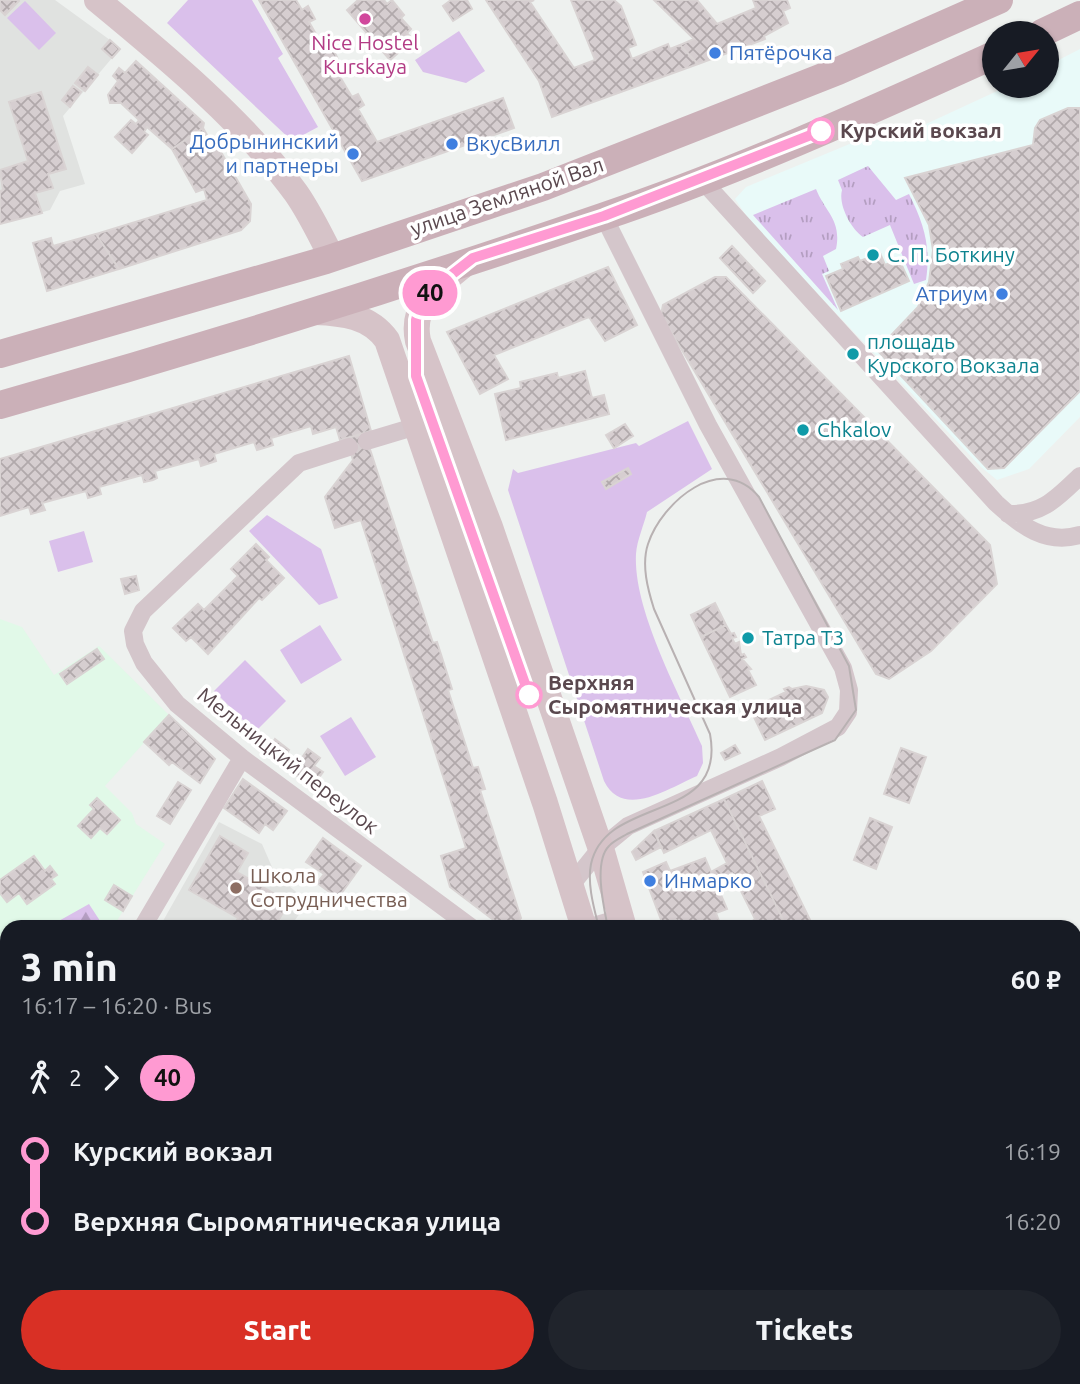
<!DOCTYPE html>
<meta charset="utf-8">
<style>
body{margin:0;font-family:Ubuntu,sans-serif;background:#20242c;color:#f1f3f6;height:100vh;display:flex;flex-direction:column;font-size:26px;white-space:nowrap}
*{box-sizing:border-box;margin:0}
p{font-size:23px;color:#9ea1a6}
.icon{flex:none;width:38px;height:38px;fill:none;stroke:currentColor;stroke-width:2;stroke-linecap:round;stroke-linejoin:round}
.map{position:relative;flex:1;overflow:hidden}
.sheet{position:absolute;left:0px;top:920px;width:1082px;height:464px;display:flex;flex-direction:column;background:#171b24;border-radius:21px 21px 0 0;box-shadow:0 2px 5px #0004}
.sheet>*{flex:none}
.badge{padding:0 14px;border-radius:23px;font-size:24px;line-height:46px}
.needle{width:46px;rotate:60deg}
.controls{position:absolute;left:982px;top:21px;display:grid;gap:14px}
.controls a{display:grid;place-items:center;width:77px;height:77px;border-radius:50%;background:#171b24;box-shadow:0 2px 5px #0004;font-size:35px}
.map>.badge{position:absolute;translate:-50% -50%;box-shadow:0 0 0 4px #fff}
.legs{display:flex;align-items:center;gap:10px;height:77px;padding:0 21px;font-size:23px}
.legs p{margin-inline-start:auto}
.head{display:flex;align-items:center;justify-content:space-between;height:119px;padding:0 21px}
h1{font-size:38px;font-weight:800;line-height:52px}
.cta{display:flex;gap:14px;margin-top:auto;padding:14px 21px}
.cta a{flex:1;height:80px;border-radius:42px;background:#d93025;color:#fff;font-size:28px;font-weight:800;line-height:80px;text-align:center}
.cta a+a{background:#20242c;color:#f1f3f6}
ul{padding:0 21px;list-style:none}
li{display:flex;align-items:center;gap:24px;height:70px;font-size:26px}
li i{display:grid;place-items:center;width:10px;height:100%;margin:0 9px;background:currentColor}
li i::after{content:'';width:18px;height:18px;margin:-9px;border:5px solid;border-radius:50%;background:#171b24}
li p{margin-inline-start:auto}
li:first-child i{background:linear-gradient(#0000 50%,currentColor 0)}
li:last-child i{background:linear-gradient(currentColor 50%,#0000 0)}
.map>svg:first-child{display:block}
.commercial{fill:#e9faf9}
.education{fill:#e0e2e0}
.medical{fill:#e1f9e8}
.grass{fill:url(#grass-tufts)}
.forest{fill:url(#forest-firs)}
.park{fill:#dac0eb}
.building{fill:url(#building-cross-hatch);stroke:#d9d3d3;stroke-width:2}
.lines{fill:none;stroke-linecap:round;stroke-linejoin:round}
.street{stroke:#d4c6cb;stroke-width:18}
.secondary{stroke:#d6c3c8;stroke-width:26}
.primary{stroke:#cbb0b8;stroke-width:28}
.tram{stroke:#b8b1b2;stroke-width:2}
.rail-casing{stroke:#b8b1b2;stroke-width:8}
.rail{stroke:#fff;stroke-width:5;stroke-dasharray:16;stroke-linecap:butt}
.line-1-casing{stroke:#fff;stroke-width:16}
.line-1{stroke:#ff9ad2;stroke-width:10}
.hotel-dot{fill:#d1479c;stroke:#fff;stroke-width:2.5}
.shop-dot{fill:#3f7fe0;stroke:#fff;stroke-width:2.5}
.stop-1-dot{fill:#fff;stroke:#ff9ad2;stroke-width:3.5}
.culture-dot{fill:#0f9aa8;stroke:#fff;stroke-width:2.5}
.education-dot{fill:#8d6e63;stroke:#fff;stroke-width:2.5}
.labels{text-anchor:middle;stroke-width:7;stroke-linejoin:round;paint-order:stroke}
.hotel-label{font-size:21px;fill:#b23c85;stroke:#fff}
.shop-label{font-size:21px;fill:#366cbe;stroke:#fff;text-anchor:start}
.stop-label{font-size:21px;font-weight:bold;fill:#5a484e;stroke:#fff;text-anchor:start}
.street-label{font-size:21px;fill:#5a484e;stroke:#fff}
.culture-label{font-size:21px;fill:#0d838f;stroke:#fff;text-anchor:start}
.education-label{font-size:21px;fill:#785e54;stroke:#fff;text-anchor:start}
</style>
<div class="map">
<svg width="1080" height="1384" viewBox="0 0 1080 1384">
<defs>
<pattern id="grass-tufts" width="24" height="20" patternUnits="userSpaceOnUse" patternTransform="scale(1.75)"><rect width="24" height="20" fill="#dac0eb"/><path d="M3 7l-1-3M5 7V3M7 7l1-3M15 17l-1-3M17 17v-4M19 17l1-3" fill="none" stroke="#b49ec1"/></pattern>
<pattern id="forest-firs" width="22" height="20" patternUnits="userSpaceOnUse" patternTransform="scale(1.75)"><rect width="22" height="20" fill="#dac0eb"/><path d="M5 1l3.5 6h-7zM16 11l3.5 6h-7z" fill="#b49ec1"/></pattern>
<pattern id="building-cross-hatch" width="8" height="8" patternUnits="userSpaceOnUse" patternTransform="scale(1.75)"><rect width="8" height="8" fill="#d6ced0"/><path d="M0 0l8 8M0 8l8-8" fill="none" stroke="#b1a9ab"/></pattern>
</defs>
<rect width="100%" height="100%" fill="#eef1ef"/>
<!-- commercial -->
<path class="commercial" d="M1080 49V417L1029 469 997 480 981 467 752 224 735 199 746 187 881 131 913 130 1008 86H1046L1047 66Z"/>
<!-- education -->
<path class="education" d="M0 0H55L110 40 102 49 112 58 63 116 85 184 60 191 50 210 0 224Z
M219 822 262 844 275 874 308 902 290 927 159 928Z
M7 1187V1292L0 1287V1199Z
M265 1377H544L539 1384H261Z"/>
<!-- medical -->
<path class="medical" d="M0 619 22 627 54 675 99 646 169 715 105 786 132 813 136 824 165 844 113 927 7 928V1093L0 1105Z"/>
<!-- grass -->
<path class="grass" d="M868 166 896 200 909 194C924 224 931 246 926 280L914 284 890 225 863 237C851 229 838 205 842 190L838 180Z
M816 189C825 212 842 220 836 249L823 256 829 271 822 274 838 310 753 215Z"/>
<!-- forest -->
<path class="forest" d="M89 904 104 927H48Z
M7 949V1090L0 1102V953Z
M418 1377H543L537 1384H426Z
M646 1377H755L753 1384H642Z"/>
<!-- park -->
<path class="park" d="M188 0H252L283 54 278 58 318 127 292 141 167 23Z
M25 1 56 33 39 50 7 18Z
M459 31 485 71 466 83 423 72 415 60Z
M688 421 712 469 647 512C644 525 637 540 636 554 633 610 679 693 702 746L703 763 697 776C669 788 623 820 604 781L508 490 513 469 518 473 636 443 639 446Z
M267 515 321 549 338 598 319 605 249 531Z
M84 531 93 562 58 572 49 541Z
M320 625 342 660 301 684 280 650Z
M245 660 286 701 255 732 214 691Z
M351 717 376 757 345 776 320 736Z"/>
<!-- building -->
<path class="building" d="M0 0H18L19 1 5 15 0 10Z
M259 0H296L302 10 308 6 315 19 309 22 327 53 333 50 336 55 339 62 333 65 352 97 358 94 364 105 358 109 377 142 503 98 514 128 362 181Z
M358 0H384L387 4 392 0 404 15 401 18 411 29 407 33 413 40 390 60 347 10Z
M451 0H467L472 9 453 21 443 6Z
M486 0H534L530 2 574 68 595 60 571 0H614L621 6 636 45 628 48 632 59 668 44 670 49 680 45 698 64 552 117 539 81Z
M654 0H697L717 24 756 8 753 0H787L790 8 783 11 788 23 764 36 765 39 698 64 680 45 694 39Z
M110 40 120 49 112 58 102 49Z
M136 61 204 123 203 128 172 149 147 127 144 132 148 135 132 153 115 137 131 120 136 124 139 120 121 103H110L108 95 118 81 113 76 119 68 125 73Z
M88 67 98 75 85 91 75 83Z
M73 86 81 92 70 107 62 100Z
M41 92 66 169 48 174 53 188 35 193 42 213 0 224V191L3 190 0 170 28 161 9 102Z
M1068 108H1080V391L1004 468 988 469 877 350 918 307 929 282 933 250 929 225 905 178 1033 145 1035 128 1040 120Z
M203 128 211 142 214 140 251 204 250 221 241 230 119 269 96 234 207 200 204 189 196 192 172 149Z
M96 234 119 269 47 291 33 243 51 238 53 246Z
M732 246 765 281 753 293 720 258Z
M880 253 885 265 899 259 909 281 841 311 826 276 843 269 841 264 858 257 860 261Z
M608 267 637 325 605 341 589 317 494 355 508 379 480 394 447 332Z
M715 277H726L990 545 997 584 931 651 889 679 876 674 661 315 663 305Z
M349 356 371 431 340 440 336 427 313 434 311 426 271 438 273 445 267 447 257 450 254 442 214 454 216 461 201 466 199 459 155 471 157 478 153 480 144 482 142 475 99 487 101 494 88 498 86 491 42 503 45 510 31 514 29 507 0 516V459Z
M585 371 592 398 604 395 609 414 506 440 495 394 521 388 520 382 557 373 558 378Z
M625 424 633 436 614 448 606 435Z
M365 434 433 643 437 642 452 689 448 690 473 768 478 767 485 789 480 790 521 918 513 928H504L450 887 441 856 466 848 386 598 361 520 335 528 325 497 353 460 346 438Z
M628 468 631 474 606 489 602 482Z
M256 544 269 557 266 560 284 578 262 600 259 598 208 654 191 637 186 641 173 628 198 604 204 610 238 576 231 569Z
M136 576 139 590 125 594 121 579Z
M715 603 726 625 701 637 691 615Z
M726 625 731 634 734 633 736 637 732 638 735 644 739 642 741 655 744 654 746 657 742 659 751 669 748 670 756 685 730 697 701 637Z
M97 649 104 659 67 684 60 674Z
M806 686 824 690 828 697 822 713 765 740 750 709 786 692 784 689 789 687 792 689Z
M169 715 215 759 200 783 172 762 169 765 144 742Z
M275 739 289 750 280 763 266 753Z
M735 745 740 753 725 760 721 753Z
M901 748 926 757 909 803 884 794Z
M308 749 320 758 314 766 323 772 312 787 292 772Z
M243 779 287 811 273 830 265 824 259 833 224 808Z
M762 781 775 809 759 816 814 928H787L724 799Z
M178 782 191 790 170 824 157 816Z
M97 798 120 820 107 834 100 828 91 838 78 826 94 809 90 805Z
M724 799 787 928H744L755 919 732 873 716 882 711 872 727 863 711 830 664 853 654 831Z
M870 818 892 827 876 869 854 860Z
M654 831 661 847 636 860 632 852Z
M220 836 248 853 237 872 289 902 274 928H233L238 918 189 890Z
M323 838 361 866 338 898 317 883 324 874 306 862Z
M34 856 45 871 50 866 57 875 51 879 55 884 27 904 19 893 7 902 0 893V880Z
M705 858 727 909 716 913 719 921 705 928 700 920 682 928 676 920 663 925 643 872 666 862 670 871Z
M114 885 132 896 123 911 105 900Z
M7 1113V1144L0 1156V1125Z
M1079 1247 1080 1275 1077 1277 1074 1251Z
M1074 1290 1080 1297V1384H1070L1065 1377H1074Z
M102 1377H209L204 1384H112Z
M282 1377H324L319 1384H277Z"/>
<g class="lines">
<!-- street -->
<path class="street" d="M701 179 996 503C1021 526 1046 545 1080 535
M367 441 417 426
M349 447 299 463 143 611 133 631 135 644 144 663 177 704 242 758 472 928
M1008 514C1042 515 1057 498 1080 476
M571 885 600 849 628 826 781 757 838 727 848 712 849 690 843 668 708 425 604 217
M142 928 242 758
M587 928 621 918
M0 1172 7 1160
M1074 1211 1080 1207
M1043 1377 1048 1384
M237 1384 242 1377"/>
<!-- secondary -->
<path class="secondary" d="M97 0C165 56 244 121 296 193 310 213 321 236 332 258
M465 264C438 286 410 303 418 341L490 527 603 855 624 928
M315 312C343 313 370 316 387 340L545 803 584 928
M566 1384 571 1377
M605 1384 610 1377"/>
<!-- primary -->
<path class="primary" d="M1042 33 1080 15
M0 354 326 260 543 187 838 71 999 0
M0 405C202 348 404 285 602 217 736 172 866 113 994 55"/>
<!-- tram -->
<path class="tram" d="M599 928C594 908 587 884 591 864 606 794 727 825 710 734L654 609C648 590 641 565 648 544 662 502 721 451 759 497L849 666 856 710 835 740 627 834C622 837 613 841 609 846 593 862 604 908 608 928
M581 1384 586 1377"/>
<!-- rail casing -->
<g class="rail-casing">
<path id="rail" d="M1074 954 1080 945
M1074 990 1080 983
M1074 1128 1080 1122
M1074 1155 1080 1149
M814 1384 818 1377
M830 1384 834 1377
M876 1384 880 1377
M891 1384 896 1377"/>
</g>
<!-- rail -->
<use href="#rail" class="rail"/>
</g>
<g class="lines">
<!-- line-1 casing -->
<g class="line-1-casing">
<path id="line-1" d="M529 695 416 376V320L419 308 432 290 473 258 604 216 821 131"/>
</g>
<!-- line-1 -->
<use href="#line-1" class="line-1"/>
</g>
<!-- markers -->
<circle class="hotel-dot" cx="365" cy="19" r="7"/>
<g class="shop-dot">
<circle cx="715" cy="53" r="7"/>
<circle cx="452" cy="144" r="7"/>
<circle cx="353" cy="154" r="7"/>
<circle cx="1002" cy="294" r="7"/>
<circle cx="650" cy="881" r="7"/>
</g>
<g class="stop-1-dot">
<circle cx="821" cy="131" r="12"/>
<circle cx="529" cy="695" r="12"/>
</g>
<g class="culture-dot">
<circle cx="873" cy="255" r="7"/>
<circle cx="853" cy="354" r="7"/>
<circle cx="803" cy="430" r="7"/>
<circle cx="748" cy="638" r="7"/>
</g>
<circle class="education-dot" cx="236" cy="888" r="7"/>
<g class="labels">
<!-- hotel labels -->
<g class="hotel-label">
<text x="365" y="50">Nice Hostel<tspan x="365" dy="24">Kurskaya</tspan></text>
</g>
<!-- shop labels -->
<g class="shop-label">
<text x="729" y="60">Пятёрочка</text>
<text x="339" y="149" text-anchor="end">Добрынинский<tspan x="339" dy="24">и партнеры</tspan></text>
<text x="466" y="151">ВкусВилл</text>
<text x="988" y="301" text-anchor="end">Атриум</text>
<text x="664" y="888">Инмарко</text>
</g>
<!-- stop labels -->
<g class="stop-label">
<text x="840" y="138">Курский вокзал</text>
<text x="548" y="690">Верхняя<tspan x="548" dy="24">Сыромятническая улица</tspan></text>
</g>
<!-- street labels -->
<g class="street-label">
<text transform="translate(507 197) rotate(-19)" y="7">улица Земляной Вал</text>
<text transform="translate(288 761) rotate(38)" y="7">Мельницкий переулок</text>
</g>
<!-- culture labels -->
<g class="culture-label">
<text x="887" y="262">С. П. Боткину</text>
<text x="867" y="349">площадь<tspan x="867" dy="24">Курского Вокзала</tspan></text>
<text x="817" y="437">Chkalov</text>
<text x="762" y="645">Татра T3</text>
</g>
<!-- education labels -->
<g class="education-label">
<text x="250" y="883">Школа<tspan x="250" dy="24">Сотрудничества</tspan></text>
</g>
</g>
</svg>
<div class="controls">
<a><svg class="needle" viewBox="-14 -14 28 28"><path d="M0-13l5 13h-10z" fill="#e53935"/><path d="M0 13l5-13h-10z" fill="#9ea1a6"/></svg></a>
</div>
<b class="badge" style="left:430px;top:293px;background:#ff9ad2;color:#111">40</b>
<section class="sheet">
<div class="head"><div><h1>3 min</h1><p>16:17 – 16:20 · Bus</p></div><b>60 ₽</b></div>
<div class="legs"><svg class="icon" aria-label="walk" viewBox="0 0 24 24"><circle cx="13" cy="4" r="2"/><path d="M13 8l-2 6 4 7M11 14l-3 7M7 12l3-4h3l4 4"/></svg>2<svg class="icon" aria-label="forward" viewBox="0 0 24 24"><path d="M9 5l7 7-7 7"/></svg><b class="badge" style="background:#ff9ad2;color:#111">40</b></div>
<ul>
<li><i style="color:#ff9ad2"></i><b>Курский вокзал</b><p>16:19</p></li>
<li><i style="color:#ff9ad2"></i><b>Верхняя Сыромятническая улица</b><p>16:20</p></li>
</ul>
<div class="cta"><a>Start</a><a>Tickets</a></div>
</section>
</div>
